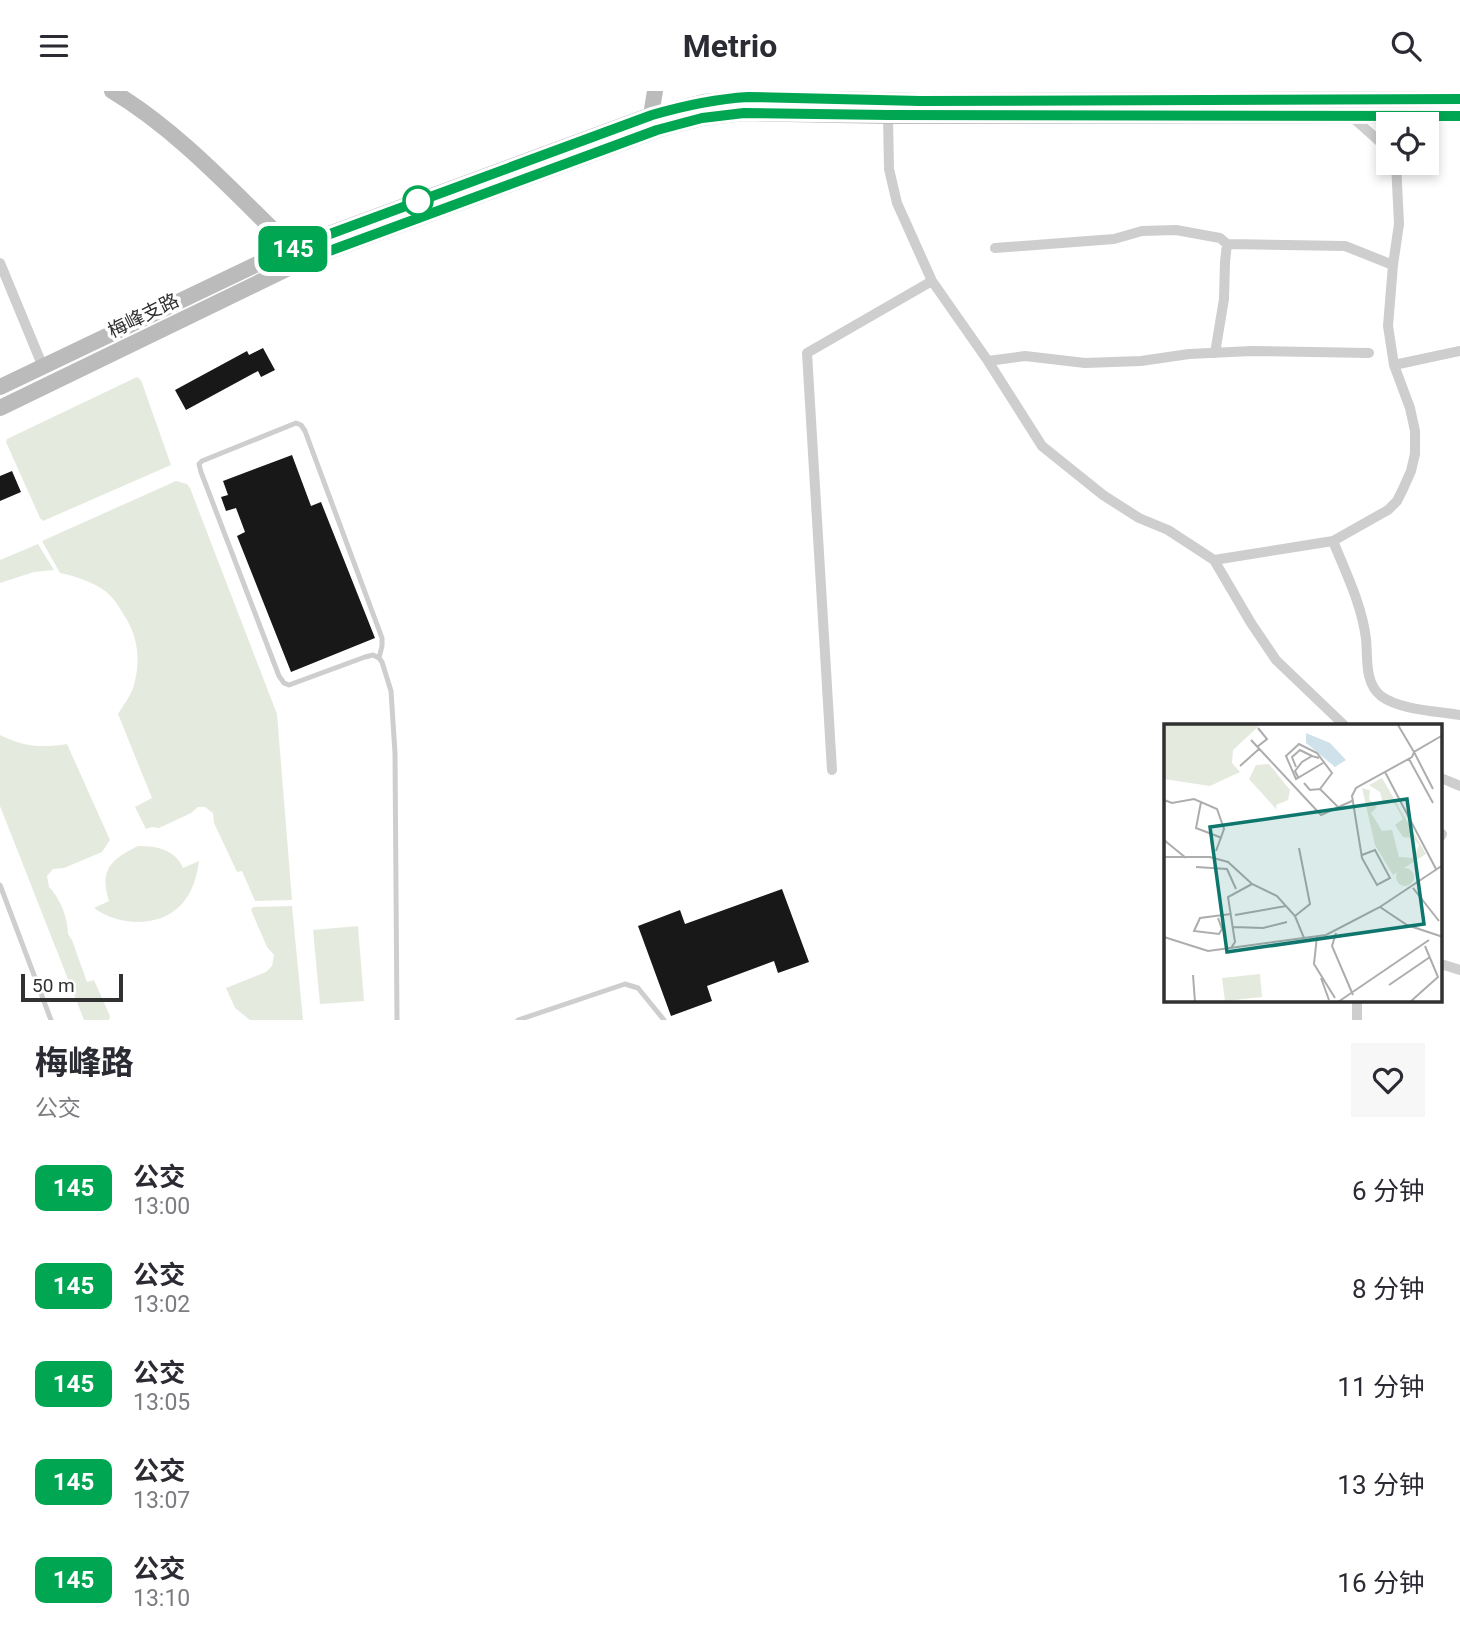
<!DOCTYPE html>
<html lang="zh">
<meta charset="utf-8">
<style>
body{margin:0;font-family:Roboto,"Noto Sans SC",sans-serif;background:#f7f7f7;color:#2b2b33;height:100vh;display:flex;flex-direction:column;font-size:26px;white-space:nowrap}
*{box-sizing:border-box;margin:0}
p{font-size:23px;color:#7c7c81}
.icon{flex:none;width:38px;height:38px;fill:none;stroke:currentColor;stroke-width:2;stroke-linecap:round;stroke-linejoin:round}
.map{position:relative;height:929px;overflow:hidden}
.panel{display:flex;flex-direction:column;background:#fff;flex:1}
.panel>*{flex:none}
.badge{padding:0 14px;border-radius:10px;font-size:24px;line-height:46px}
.controls{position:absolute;left:1376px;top:21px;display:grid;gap:14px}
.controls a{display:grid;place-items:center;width:63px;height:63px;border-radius:0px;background:#fff;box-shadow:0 4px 10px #0003;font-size:35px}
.scale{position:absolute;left:21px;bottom:18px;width:102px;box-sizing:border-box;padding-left:7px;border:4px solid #313131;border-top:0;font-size:19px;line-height:24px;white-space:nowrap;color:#313131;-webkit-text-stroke:5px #fff;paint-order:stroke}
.map>.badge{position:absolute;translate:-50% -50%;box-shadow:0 0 0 4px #fff}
.round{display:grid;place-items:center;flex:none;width:74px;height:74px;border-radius:0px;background:#f7f7f7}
.headline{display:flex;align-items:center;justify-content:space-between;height:119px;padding:0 35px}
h1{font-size:33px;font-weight:700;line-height:52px}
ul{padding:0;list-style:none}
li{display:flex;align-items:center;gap:21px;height:98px;padding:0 35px}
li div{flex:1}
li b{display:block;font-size:26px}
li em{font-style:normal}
li .badge{min-width:77px;font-weight:700;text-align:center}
header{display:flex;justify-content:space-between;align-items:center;height:91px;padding:0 35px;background:#fff;font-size:32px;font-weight:700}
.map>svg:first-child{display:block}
.green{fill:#e5eade}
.building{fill:#181818}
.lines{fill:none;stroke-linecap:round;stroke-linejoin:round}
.lane{stroke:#cecece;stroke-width:5}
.street{stroke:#cecece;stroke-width:10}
.secondary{stroke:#bbb;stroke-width:16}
.line-casing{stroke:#fff;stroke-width:16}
.line{stroke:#00a651;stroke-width:10}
.stop-dot{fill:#fff;stroke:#00a651;stroke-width:3.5}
.labels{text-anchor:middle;stroke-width:7;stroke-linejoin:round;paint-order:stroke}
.street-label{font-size:19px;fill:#313131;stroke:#fff}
.inset-road{fill:none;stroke:#adadad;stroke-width:2}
.view{fill:#0f766e;fill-opacity:0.15;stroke:#0f766e;stroke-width:3.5}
.inset-edge{fill:none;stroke:#313131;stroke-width:3.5}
</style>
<header><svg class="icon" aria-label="menu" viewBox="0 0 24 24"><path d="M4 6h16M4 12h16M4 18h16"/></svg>Metrio<svg class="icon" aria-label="search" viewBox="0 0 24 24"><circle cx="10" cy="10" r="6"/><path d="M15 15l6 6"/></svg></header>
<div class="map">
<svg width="1460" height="929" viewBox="0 0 1460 929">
<rect width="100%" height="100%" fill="#fff"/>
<!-- green -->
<path class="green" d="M137 286 141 289 171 374 43 430 40 427 6 351 7 348Z
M176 390 187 393 190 397 277 623 292 809 255 810 242 780 237 781 214 732 213 722 205 716H198L191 722 159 737 152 736 146 738 135 716 152 707 118 623C124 613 131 605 134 594 141 567 138 544 122 521 118 514 112 505 105 500 93 491 75 485 60 482L42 450Z
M38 453 54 479 34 481 0 492V469Z
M0 644C24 656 41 657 67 653L110 749 102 761 64 777 53 778 47 785 49 796C60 807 68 827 68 843L72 849 87 891 94 889 110 925 109 929H84L0 715Z
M138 755C156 755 175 758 183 777L199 770C197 786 192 803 180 815 157 837 119 835 94 817L109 810C99 779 111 768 138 755Z
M292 815 303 929H250L235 917 226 897 266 881 272 875 274 864 267 856 251 819 253 816Z
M358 835 364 910 320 913 313 839Z"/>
<!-- building -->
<path class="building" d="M263 257 275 279 261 286 258 280 186 319 175 299 247 260 249 264Z
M292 364 311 415 321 411 375 547 291 581 237 445 245 441 236 417 226 420 221 406 228 404 223 390Z
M12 380 21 401 0 410V385Z
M782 798 809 871 778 882 774 870 707 895 712 910 671 925 638 835 680 819 685 833Z"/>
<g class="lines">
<!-- lane -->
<path class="lane" d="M379 567 373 564 365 566 289 594 284 592 279 585 201 381 199 373 202 370 296 332 301 334 305 340 382 547V555L379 567 382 571 391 600 395 662 397 929
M0 794 51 929
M518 929 625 893 638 897 664 929"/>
<!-- street -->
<path class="street" d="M888 25 889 78 897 112 932 190 988 270 1042 355 1103 404 1139 427 1168 439 1214 469 1251 532 1276 569 1345 635
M1351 25 1388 58
M995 157 1114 148 1142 140 1176 139 1220 147 1227 153 1345 155 1393 174
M0 172 43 276
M1215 262 1224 208 1225 171 1227 153
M988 270 1025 265 1085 272 1141 270 1189 263 1252 260 1369 262
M1394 274 1460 260
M1333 450C1346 482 1362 514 1366 548 1368 567 1364 591 1381 605 1400 619 1436 620 1460 624
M1214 469 1333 450 1388 419 1397 410 1403 398 1411 380 1415 363V340L1410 317 1394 274 1388 235 1393 174 1399 133 1396 72
M832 679 807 262 932 190
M1441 687 1460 695
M1441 745 1442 743
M1441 873 1460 879
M1357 910V929"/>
<!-- secondary -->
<path class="secondary" d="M112 0C182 42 238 106 297 162
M651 24 655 0
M0 296 291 157 651 24 704 11 748 6 920 10 1460 8
M0 317 305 169 657 39 702 27 744 22 888 25H1460"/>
</g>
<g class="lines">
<!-- line casing -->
<g class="line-casing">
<path id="line" d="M1460 8 920 10 748 6C715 8 683 15 652 24L292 157 305 169 657 39 702 27 744 22 888 24 1460 25"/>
</g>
<!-- line -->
<use href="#line" class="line"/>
</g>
<!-- markers -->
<circle class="stop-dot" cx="418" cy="110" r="14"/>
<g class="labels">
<!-- street labels -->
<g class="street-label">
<text transform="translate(143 224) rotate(-26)" y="7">梅峰支路</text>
</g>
</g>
<!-- overview -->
<g transform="translate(1164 633)">
<rect width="278" height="278" fill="#fff"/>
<path d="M0 1H96L69 26 68 39 76 48 46 62 0 55ZM105 40 126 66 124 76 112 81 113 86 85 55 92 41ZM218 54 262 130 229 151 211 121 198 64 206 66 205 75 213 83 207 89 218 107 228 106 235 133 250 134 255 121 249 114 239 113 231 101 239 95 232 82 227 75 219 80 216 68 205 61ZM232 153a9 9 0 1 1 18 0a9 9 0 1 1-18 0ZM96 250 98 273 61 277 58 254Z" fill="#e5eade"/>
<path d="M142 9 166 19 182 36 171 43 142 19Z" fill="#cfe1eb"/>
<path class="inset-road" d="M87 16 157 91 188 77M93 23 103 15 94 4M245 35 269 79M76 42 95 25M132 43 128 33 136 26 148 32M221 48 272 145M134 53 131 47 138 38 148 32 155 34M140 59 146 66 156 65 175 84M156 65 168 49 153 29 135 20 122 32 132 55 159 39M269 65 250 28 279 11M0 76 8 79 30 75 53 85 60 105 52 127M37 78 32 104 58 114M0 116 22 134M198 131 211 126 226 154 213 161 198 134 188 72 192 64 248 33 250 28 234 1M0 133H46L64 138 88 160 113 172 131 192 140 214M32 143 63 145 72 165M249 164 275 197M216 183 243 201 279 213M71 191 122 182M131 192 146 180 135 124M54 194 58 205 55 210 30 207 36 194 67 190M69 203 99 204 123 198M172 209 168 222 189 271M153 212 150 240 171 274M0 213 44 227 162 211 216 183 279 141M67 224 71 218 64 173 88 160M29 251 31 278M157 254 165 276M225 261 266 233M174 278 265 216M246 278 274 253 261 222"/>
<path class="view" d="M243 75 260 200 63 228 46 103Z"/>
<rect width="278" height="278" class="inset-edge"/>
</g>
</svg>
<div class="controls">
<a><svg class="icon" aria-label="locate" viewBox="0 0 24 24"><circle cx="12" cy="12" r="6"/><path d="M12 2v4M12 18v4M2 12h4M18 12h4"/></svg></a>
</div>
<div class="scale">50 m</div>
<b class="badge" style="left:293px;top:158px;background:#00a651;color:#fff">145</b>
</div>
<section class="panel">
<div class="headline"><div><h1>梅峰路</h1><p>公交</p></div><a class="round"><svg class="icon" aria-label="heart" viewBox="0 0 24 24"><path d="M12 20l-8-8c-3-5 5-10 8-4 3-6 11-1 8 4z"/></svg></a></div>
<ul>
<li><span class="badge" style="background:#00a651;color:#fff">145</span><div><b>公交</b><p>13:00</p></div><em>6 分钟</em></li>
<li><span class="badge" style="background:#00a651;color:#fff">145</span><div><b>公交</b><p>13:02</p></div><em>8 分钟</em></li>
<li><span class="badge" style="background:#00a651;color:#fff">145</span><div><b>公交</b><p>13:05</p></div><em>11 分钟</em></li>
<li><span class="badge" style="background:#00a651;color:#fff">145</span><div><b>公交</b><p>13:07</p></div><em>13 分钟</em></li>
<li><span class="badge" style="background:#00a651;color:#fff">145</span><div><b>公交</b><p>13:10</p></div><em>16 分钟</em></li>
</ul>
</section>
